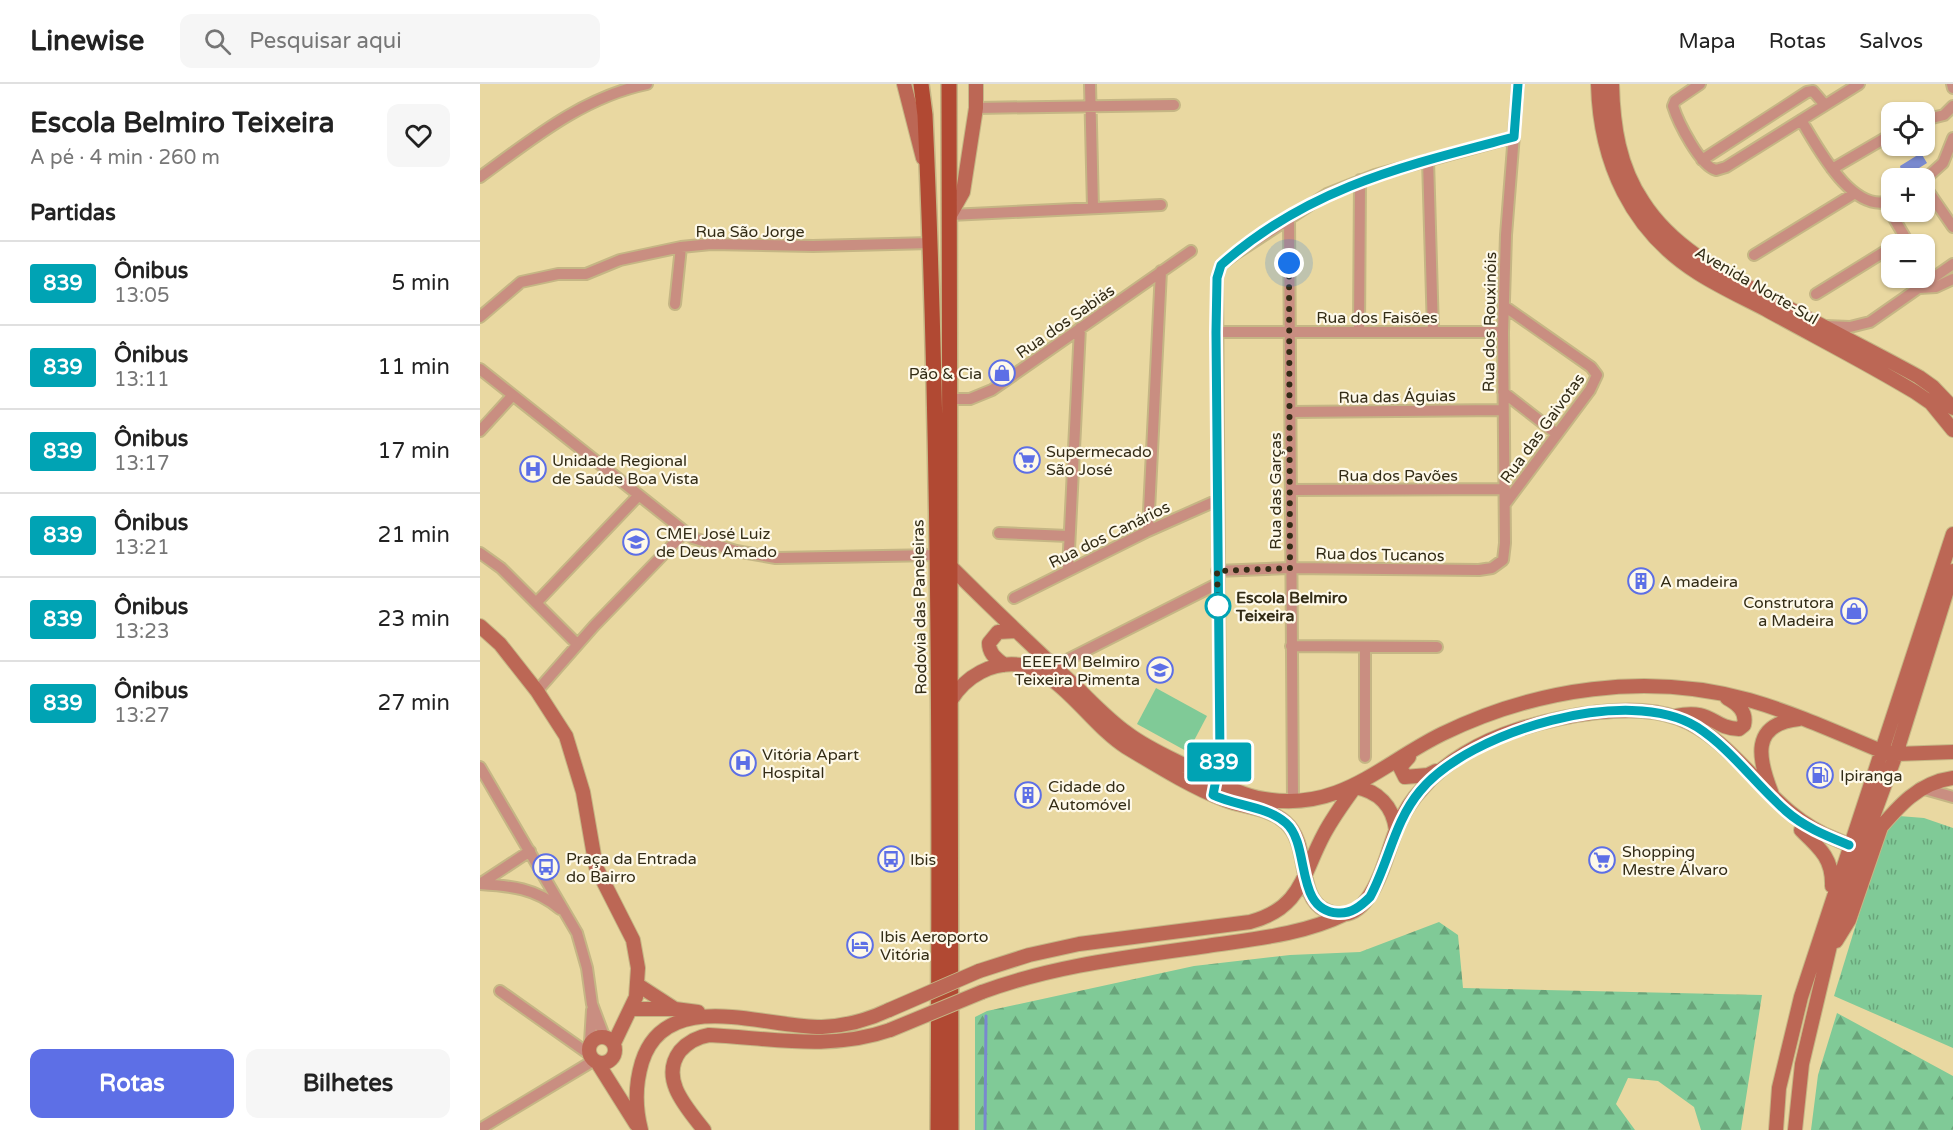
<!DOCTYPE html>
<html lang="pt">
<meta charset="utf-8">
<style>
body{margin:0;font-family:"Varela Round",sans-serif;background:#f6f6f6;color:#222;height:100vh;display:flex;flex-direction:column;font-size:22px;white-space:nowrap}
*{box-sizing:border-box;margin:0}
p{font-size:20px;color:#767676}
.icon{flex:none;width:33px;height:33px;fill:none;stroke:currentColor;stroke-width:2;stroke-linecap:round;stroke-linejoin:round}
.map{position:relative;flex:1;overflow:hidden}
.details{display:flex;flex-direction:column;background:#fff;width:480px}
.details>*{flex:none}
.badge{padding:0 12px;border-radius:4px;font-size:21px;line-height:39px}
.fabs{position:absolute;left:1401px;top:18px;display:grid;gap:12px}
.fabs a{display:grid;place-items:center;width:54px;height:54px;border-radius:12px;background:#fff;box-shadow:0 2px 4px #0004;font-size:30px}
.you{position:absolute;width:30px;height:30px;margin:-15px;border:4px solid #fff;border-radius:50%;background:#1a73e8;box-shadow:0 0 0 9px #1a73e833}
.map>.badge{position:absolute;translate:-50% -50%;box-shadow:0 0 0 3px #fff}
h2{padding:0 30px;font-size:22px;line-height:54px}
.round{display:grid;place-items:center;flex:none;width:63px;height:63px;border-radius:12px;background:#f6f6f6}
.headline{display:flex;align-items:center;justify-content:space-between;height:102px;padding:0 30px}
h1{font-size:28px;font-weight:800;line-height:45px}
.cta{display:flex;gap:12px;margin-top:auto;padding:12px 30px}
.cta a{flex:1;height:69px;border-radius:12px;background:#5d6fe6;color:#fff;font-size:24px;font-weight:800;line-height:69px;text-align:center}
.cta a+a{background:#f6f6f6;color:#222}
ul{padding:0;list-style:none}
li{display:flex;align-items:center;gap:18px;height:84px;padding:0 30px;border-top:2px solid #e0e0e0}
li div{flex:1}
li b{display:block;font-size:22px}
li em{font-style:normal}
li .badge{min-width:66px;font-weight:700;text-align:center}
header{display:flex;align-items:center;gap:36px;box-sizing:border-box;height:84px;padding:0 30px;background:#fff;border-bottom:2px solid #e0e0e0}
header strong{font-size:28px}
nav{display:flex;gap:33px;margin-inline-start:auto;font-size:21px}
.search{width:420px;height:54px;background:#f6f6f6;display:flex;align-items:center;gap:15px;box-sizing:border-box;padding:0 21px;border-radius:12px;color:#767676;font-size:22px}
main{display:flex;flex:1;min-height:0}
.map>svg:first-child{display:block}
.grass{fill:#80ca97}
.forest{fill:url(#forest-firs)}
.park{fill:url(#park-tufts)}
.water{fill:#7989cf}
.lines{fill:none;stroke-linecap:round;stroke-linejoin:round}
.stream{stroke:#7989cf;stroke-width:3}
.street-casing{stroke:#c5b685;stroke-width:14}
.secondary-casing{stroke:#c5b685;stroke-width:16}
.primary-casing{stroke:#c5b685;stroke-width:18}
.street{stroke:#c98e81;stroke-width:10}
.secondary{stroke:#bc6755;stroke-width:14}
.primary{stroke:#b14933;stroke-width:15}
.secondary-bridge-casing{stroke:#c5b685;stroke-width:16;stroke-linecap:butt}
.secondary-bridge{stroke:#bc6755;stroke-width:14}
.line-casing{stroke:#fff;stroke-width:14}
.line{stroke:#00a3b4;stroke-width:9}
.walk{stroke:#332c16;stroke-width:6;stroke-dasharray:0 10.8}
.stop-dot{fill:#fff;stroke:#00a3b4;stroke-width:3}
.labels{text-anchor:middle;stroke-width:4.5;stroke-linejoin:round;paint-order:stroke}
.street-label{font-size:16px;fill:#332c16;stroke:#fef9e9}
.poi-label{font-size:16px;fill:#332c16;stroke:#fef9e9;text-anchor:start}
.stop-label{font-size:16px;font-weight:bold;fill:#332c16;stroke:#fef9e9;text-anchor:start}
</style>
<header>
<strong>Linewise</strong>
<div class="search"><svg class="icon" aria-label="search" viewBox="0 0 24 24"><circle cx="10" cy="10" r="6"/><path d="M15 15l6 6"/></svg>Pesquisar aqui</div>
<nav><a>Mapa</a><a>Rotas</a><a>Salvos</a></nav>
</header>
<main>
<section class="details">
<div class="headline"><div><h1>Escola Belmiro Teixeira</h1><p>A pé · 4 min · 260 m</p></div><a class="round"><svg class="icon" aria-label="heart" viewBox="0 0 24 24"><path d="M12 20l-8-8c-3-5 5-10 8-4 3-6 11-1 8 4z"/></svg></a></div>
<h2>Partidas</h2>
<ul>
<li><span class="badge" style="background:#00a3b4;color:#fff">839</span><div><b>Ônibus</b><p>13:05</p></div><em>5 min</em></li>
<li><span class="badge" style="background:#00a3b4;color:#fff">839</span><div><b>Ônibus</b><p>13:11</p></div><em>11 min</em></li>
<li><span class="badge" style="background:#00a3b4;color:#fff">839</span><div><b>Ônibus</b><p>13:17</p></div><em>17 min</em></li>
<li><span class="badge" style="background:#00a3b4;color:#fff">839</span><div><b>Ônibus</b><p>13:21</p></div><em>21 min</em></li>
<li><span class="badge" style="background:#00a3b4;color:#fff">839</span><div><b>Ônibus</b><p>13:23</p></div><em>23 min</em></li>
<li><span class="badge" style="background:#00a3b4;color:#fff">839</span><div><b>Ônibus</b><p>13:27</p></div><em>27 min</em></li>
</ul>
<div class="cta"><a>Rotas</a><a>Bilhetes</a></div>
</section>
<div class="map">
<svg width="1473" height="1046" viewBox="0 0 1473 1046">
<defs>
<pattern id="forest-firs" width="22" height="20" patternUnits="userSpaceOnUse" patternTransform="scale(1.5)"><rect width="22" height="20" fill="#80ca97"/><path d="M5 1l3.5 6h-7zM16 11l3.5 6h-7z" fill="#69a47a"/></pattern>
<pattern id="park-tufts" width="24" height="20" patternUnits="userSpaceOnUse" patternTransform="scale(1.5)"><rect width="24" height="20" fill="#80ca97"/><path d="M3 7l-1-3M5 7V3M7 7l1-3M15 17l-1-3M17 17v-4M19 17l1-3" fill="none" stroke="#69a47a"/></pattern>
</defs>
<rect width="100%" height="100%" fill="#e9d8a1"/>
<!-- grass -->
<path class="grass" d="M676 604 727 632 708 668 657 640Z"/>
<!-- forest -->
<path class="forest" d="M959 838 978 851 983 904 1282 911 1261 1046H1221L1214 1023 1178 997 1148 994 1136 1020 1155 1046H495V933L507 927 714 882 810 871 880 868Z
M1357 929 1473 992V1046H1331L1338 991Z"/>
<!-- park -->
<path class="park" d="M1419 732 1444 734 1473 744V964L1354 912 1404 749Z"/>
<!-- water -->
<path class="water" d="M1441 69 1447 79 1423 94 1411 96 1410 93 1421 86 1420 82Z"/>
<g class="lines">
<!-- stream -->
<path class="stream" d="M505 1046 506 932"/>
<!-- street casing -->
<g class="street-casing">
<path id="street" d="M610 0 613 124
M1220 0 1195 17 1193 22C1198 38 1220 82 1236 86L1246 83 1379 0
M1472 0 1473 4
M496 24 694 21
M1321 36C1337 62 1373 133 1412 116
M1444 36 1464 31 1473 22
M948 76 953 247
M1222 76 1327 8 1333 7 1345 21
M1352 85 1412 50
M0 93C52 55 103 13 167 0
M1444 96 1463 79 1473 54
M1444 101 1473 143
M1405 119 1429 160
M470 131 681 121
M809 133 813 717
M1274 171 1375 109
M1444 184 1455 202
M1431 194 1439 204 1456 203 1473 195
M1336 210 1412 163
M195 220 201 163
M1024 222 1111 283 1117 291 1110 306 1025 420
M0 233 41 198 78 190H106L140 176 201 163 231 160 333 162 451 159
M1345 242 1370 243 1390 238 1473 180
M879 247 880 96
M736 248H1023
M0 285 213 454 256 467 296 474 456 471
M1023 308 1077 350
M469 315H490L512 306 711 167
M811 328 1023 326
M0 347 32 312
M811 406 1025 405
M668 447 681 187
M519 449 588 452
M0 469 21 484 97 560
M588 486 600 244
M737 487 810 484 999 486 1012 484 1023 476 1025 459 1023 248 1026 151 1038 0
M534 514 668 447 738 416
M57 518 159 411
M811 562 957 563
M885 564V673
M585 577 737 500
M57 607 114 542 204 449
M0 683 97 849 107 884 112 920 124 952
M735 702 740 653 737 194 741 181 755 170 847 110 895 91 1034 53
M1441 704 1473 713
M0 800C31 802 56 804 80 825
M0 800 50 767
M20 907 109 970
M110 958 112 926
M0 1045 113 977"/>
</g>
<!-- secondary casing -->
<g class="secondary-casing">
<path id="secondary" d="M424 0 443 74
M1118 0C1120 78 1151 147 1218 189 1240 203 1264 214 1287 226 1336 253 1387 279 1435 308L1451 319 1473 346
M1132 0C1133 42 1139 82 1163 118 1195 168 1251 193 1301 220 1347 245 1394 268 1439 293L1453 303 1473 324
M470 131 483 108 496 24V0
M471 483C511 523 551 561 593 600 610 616 627 635 647 649 668 665 693 675 716 687 738 698 759 711 784 715 860 728 901 680 962 650 1057 604 1166 588 1269 616 1314 629 1358 649 1401 667L1416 670 1473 668
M0 542 20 560 57 607 86 652 103 708 116 783 153 856 158 884 156 913 134 959
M524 581C516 574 509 570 509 559L518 548 536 547
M471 616C486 592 512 577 541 581 582 589 611 641 646 663 676 681 713 704 745 716 765 724 788 723 805 738 831 760 816 812 845 826 892 849 905 771 917 744 923 730 931 716 942 705 965 677 1002 657 1036 646 1080 632 1153 617 1198 634 1260 657 1288 730 1355 755 1364 759 1372 763 1383 762
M1195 632C1233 624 1231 644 1259 645L1264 641C1267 628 1258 620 1247 614
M929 673 920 683 925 693 948 691 956 687
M1292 710C1278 675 1270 640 1319 635
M1321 746C1340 764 1353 775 1352 802
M1395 750C1417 724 1437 699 1473 694
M1356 857 1369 836 1401 743
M499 887 549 871 599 860 770 838C822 824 822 791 844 750 853 733 864 718 875 703 898 707 913 722 916 746
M158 901 195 925
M502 908C575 881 650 873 727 862 773 855 822 851 865 830
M151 925H195L218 928
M109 966a13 13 0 1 1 26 0a13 13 0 1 1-26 0Z
M117 978 156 1040
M161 1046C155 1023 155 1001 162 978 186 902 285 944 342 943 366 942 388 936 409 926
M224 1046C207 1024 179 995 200 967 208 958 217 953 229 951 290 954 350 967 410 946
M1296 1046 1299 1004 1321 913 1473 450
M1315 1046 1322 980 1358 828 1416 670 1473 487"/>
</g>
<!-- primary casing -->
<g class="primary-casing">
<path id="primary" d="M441 0 445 31C460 369 460 708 458 1046
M469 0 471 1046"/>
</g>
<!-- street -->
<use href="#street" class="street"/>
<!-- secondary -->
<use href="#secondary" class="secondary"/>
<!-- primary -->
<use href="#primary" class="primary"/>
<!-- secondary-bridge casing -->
<g class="secondary-bridge-casing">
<path id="secondary-bridge" d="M409 926 499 887
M410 946 502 908"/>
</g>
<!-- secondary-bridge -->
<use href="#secondary-bridge" class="secondary-bridge"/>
</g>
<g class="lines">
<!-- line casing -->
<g class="line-casing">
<path id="line" d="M1038 0 1034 53C924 82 829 103 741 181L737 194 736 248 740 675 733 711C756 722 787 722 806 739 831 761 814 827 858 829 871 830 881 822 890 813 909 778 914 738 940 707 989 647 1149 600 1217 643 1251 665 1275 700 1306 727 1324 743 1347 752 1369 761"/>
</g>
<!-- line -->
<use href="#line" class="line"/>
<!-- walk -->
<path class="walk" d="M738 522 737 487 810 484 809 179"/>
</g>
<!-- icons -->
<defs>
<g id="shop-ring" transform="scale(1.35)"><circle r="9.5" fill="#fef9e9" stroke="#5d6fe6" stroke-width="1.5"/><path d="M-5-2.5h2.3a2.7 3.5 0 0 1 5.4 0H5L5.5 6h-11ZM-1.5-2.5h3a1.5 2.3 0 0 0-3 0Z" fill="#5d6fe6"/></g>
<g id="supermarket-ring" transform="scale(1.35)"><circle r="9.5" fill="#fef9e9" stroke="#5d6fe6" stroke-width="1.5"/><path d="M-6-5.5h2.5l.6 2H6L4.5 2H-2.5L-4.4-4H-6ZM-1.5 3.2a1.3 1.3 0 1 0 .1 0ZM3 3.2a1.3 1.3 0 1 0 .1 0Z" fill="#5d6fe6"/></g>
<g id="hospital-ring" transform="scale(1.35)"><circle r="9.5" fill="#fef9e9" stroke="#5d6fe6" stroke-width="1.5"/><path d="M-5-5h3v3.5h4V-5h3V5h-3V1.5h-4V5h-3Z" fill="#5d6fe6"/></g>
<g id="school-ring" transform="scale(1.35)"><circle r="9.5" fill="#fef9e9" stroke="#5d6fe6" stroke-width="1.5"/><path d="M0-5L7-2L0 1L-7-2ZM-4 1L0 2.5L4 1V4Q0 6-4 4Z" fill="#5d6fe6"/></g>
<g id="building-ring" transform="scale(1.35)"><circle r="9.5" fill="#fef9e9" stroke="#5d6fe6" stroke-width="1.5"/><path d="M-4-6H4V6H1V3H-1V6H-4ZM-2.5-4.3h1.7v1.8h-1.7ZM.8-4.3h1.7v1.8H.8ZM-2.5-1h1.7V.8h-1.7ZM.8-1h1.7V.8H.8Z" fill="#5d6fe6"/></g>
<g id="fuel-ring" transform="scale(1.35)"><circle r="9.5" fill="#fef9e9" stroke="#5d6fe6" stroke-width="1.5"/><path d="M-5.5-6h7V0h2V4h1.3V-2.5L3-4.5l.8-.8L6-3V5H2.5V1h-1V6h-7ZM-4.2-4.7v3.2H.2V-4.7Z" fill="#5d6fe6"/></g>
<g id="bus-ring" transform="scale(1.35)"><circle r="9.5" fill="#fef9e9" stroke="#5d6fe6" stroke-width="1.5"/><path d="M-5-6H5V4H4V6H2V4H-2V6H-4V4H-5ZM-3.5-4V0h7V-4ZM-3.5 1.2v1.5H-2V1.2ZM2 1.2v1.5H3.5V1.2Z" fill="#5d6fe6"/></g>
<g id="hotel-ring" transform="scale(1.35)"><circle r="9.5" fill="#fef9e9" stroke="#5d6fe6" stroke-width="1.5"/><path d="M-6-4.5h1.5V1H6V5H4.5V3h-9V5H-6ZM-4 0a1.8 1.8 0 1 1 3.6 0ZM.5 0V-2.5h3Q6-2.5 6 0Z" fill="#5d6fe6"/></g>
</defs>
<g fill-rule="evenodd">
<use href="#shop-ring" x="522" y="289"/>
<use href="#supermarket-ring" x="547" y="376"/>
<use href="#hospital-ring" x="53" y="385"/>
<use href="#school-ring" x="156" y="458"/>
<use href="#building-ring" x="1161" y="497"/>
<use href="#shop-ring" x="1374" y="527"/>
<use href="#school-ring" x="680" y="586"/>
<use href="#hospital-ring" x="263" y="679"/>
<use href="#fuel-ring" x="1340" y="691"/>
<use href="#building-ring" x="548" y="711"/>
<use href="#bus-ring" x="411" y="775"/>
<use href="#supermarket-ring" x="1122" y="776"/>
<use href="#bus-ring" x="66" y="783"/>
<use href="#hotel-ring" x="380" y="861"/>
</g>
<!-- markers -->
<circle class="stop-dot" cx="738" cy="522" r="12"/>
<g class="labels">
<!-- street labels -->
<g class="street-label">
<text x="270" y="153">Rua São Jorge</text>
<text transform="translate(1277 201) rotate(30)" y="6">Avenida Norte-Sul</text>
<text x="897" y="239">Rua dos Faisões</text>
<text transform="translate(585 237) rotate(-35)" y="6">Rua dos Sabiás</text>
<text transform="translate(1009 238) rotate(-89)" y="6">Rua dos Rouxinóis</text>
<text transform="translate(917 312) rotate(-1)" y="6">Rua das Águias</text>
<text transform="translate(1062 344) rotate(-54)" y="6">Rua das Gaivotas</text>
<text x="918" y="397">Rua dos Pavões</text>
<text transform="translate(795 407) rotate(-90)" y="6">Rua das Garças</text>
<text transform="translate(629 450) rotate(-26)" y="6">Rua dos Canários</text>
<text transform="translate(900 470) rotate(1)" y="6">Rua dos Tucanos</text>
<text transform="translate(439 523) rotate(-91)" y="6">Rodovia das Paneleiras</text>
</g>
<!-- poi labels -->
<g class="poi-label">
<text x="502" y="295" text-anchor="end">Pão &amp; Cia</text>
<text x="566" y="373">Supermecado<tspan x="566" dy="18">São José</tspan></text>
<text x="72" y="382">Unidade Regional<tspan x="72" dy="18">de Saúde Boa Vista</tspan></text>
<text x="176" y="455">CMEI José Luiz<tspan x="176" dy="18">de Deus Amado</tspan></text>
<text x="1180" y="503">A madeira</text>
<text x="1354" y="524" text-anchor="end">Construtora<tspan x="1354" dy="18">a Madeira</tspan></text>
<text x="660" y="583" text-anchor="end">EEEFM Belmiro<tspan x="660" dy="18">Teixeira Pimenta</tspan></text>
<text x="282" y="676">Vitória Apart<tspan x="282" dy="18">Hospital</tspan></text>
<text x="1360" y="697">Ipiranga</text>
<text x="568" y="708">Cidade do<tspan x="568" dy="18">Automóvel</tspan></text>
<text x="1142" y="773">Shopping<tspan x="1142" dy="18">Mestre Álvaro</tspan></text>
<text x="86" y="780">Praça da Entrada<tspan x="86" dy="18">do Bairro</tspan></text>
<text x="430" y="781">Ibis</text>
<text x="400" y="858">Ibis Aeroporto<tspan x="400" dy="18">Vitória</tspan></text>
</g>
<!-- stop labels -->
<g class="stop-label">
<text x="756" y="519">Escola Belmiro<tspan x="756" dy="18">Teixeira</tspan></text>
</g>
</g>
</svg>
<div class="fabs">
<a><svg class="icon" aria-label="locate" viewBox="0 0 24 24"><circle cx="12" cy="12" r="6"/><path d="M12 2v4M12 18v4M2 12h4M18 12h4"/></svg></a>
<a>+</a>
<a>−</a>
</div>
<div class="you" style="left:809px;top:179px"></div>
<b class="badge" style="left:739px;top:678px;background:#00a3b4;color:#fff">839</b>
</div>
</main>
